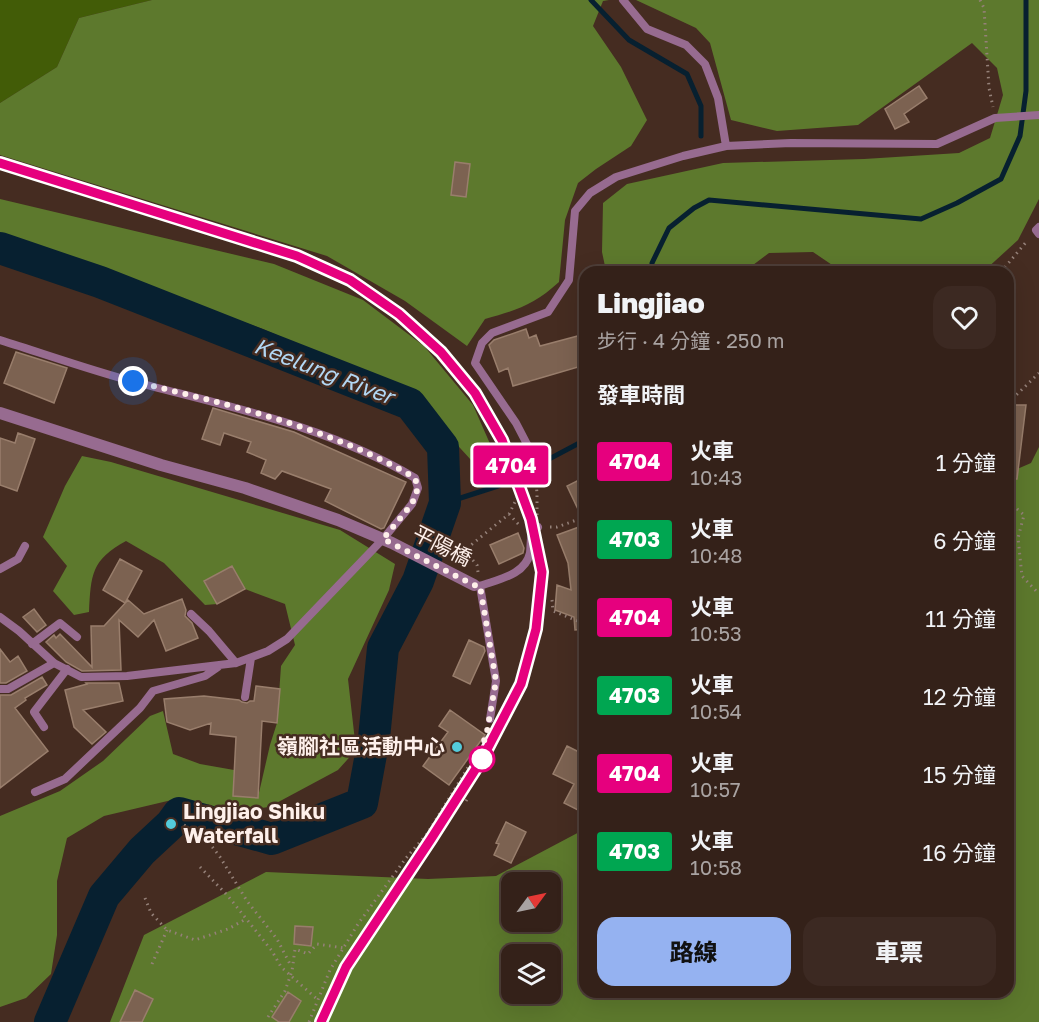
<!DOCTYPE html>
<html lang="zh-TW">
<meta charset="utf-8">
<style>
body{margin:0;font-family:"Golos Text","Noto Sans TC",sans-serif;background:#3c2922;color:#f1f3f6;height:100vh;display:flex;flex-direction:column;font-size:22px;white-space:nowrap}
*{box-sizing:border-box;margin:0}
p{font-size:20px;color:#a9a3a2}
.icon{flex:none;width:33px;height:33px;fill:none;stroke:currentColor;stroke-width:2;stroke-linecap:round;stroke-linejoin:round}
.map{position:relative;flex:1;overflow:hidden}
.side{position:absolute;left:579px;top:266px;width:435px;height:732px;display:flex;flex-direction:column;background:#342119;border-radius:18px;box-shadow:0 6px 24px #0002,0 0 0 2px #4e3e38}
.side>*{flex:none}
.badge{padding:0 12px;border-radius:4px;font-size:21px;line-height:39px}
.needle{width:39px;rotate:57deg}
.controls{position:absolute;left:501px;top:872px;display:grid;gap:12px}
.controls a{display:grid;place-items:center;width:60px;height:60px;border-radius:12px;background:#342119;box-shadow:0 6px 24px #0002,0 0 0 2px #4e3e38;font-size:30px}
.you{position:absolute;width:30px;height:30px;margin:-15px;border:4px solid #fff;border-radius:50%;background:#1a73e8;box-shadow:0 0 0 9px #1a73e833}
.map>.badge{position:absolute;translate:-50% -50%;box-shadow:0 0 0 3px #fff}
h2{padding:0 18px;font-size:22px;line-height:54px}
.round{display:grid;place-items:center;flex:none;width:63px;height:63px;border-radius:18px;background:#3c2922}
.overview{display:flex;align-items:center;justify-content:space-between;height:102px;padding:0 18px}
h1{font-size:28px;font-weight:800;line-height:45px}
.action{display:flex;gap:12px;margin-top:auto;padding:12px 18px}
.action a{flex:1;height:69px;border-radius:18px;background:#95b2f1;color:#111;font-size:24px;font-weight:800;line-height:69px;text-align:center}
.action a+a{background:#3c2922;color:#f1f3f6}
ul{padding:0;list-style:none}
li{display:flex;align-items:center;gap:18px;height:78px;padding:0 18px}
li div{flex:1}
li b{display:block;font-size:22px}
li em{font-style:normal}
li .badge{min-width:66px;font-weight:700;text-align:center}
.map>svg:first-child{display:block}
.green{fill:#425c07}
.forest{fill:#5d792d;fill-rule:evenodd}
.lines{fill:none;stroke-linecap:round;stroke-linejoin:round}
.stream{stroke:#072030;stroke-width:5}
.river{stroke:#072030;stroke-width:32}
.building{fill:#7c6251;stroke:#997e6c;stroke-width:1.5}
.path{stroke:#958179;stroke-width:3;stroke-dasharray:1.5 4.5;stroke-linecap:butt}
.lane{stroke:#976b90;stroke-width:8}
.street{stroke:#976b90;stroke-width:12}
.rail{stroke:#c9b7b1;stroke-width:4.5;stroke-dasharray:3 6;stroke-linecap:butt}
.line-casing{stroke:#fff;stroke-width:14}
.line{stroke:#e6007e;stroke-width:9}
.walk{stroke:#fef0eb;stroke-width:6;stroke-dasharray:0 10.8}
.poi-dot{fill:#53cbdb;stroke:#452c21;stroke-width:2}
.stop-dot{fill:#fff;stroke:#e6007e;stroke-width:3}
.labels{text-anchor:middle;stroke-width:5;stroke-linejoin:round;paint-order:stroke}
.street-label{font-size:21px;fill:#fef0eb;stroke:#452c21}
.poi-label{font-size:21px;font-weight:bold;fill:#fef0eb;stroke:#452c21;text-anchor:end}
.water-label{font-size:22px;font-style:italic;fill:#b2d7f4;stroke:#452c21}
</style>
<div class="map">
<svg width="1039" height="1022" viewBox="0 0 1039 1022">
<rect width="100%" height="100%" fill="#452c21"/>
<!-- green -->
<path class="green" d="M0 0H152L79 18 57 67 0 103Z"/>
<!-- forest -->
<path class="forest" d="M152 0H609L603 1 593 26 621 67 647 120 631 146 596 169 578 183 565 220 559 282C534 305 517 310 485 319L467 346 405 301 327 256 0 155V103L57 67 79 18Z
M636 0H1039V199L1018 240 984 271H841L813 252 769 253 745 271H606L602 252 603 203 627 184 723 163 864 159 959 153 990 138 1003 95 997 68 972 43 858 125 777 131 731 120 710 43 696 28Z
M0 199 274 264 363 300 424 346 473 405 498 462 484 472 471 460 410 393 263 329 0 236Z
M1039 447V1022H110L144 935 266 872 428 879 496 876 585 829V992H1008V473L1031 463ZM512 882H550V921H512ZM512 954H550V993H512Z
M82 456 111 462 340 530 395 564 389 590 348 679 356 750 338 770 269 807 224 813 176 799 104 816 67 838 57 881V935L51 974 26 998 0 1007V816L60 791 103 761 150 716 163 711 173 754 200 764 234 770 233 795 258 797 270 745 277 723 281 666 295 645 285 604 245 589 232 566 204 581 217 604 205 605 164 563 126 541C91 560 91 575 89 612L74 615 53 591 67 566 43 537 65 486Z"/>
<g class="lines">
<!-- stream -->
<path class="stream" d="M591 0 629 40 687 74 701 106V136
M652 272V263L669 228 694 208 709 200 921 219 957 203 1001 179 1020 136 1026 91V0
M445 503 498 486 585 440"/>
<!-- river -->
<path class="river" d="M0 248 100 282 410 404 443 447 445 503 418 581 383 648 374 738 362 803 272 839 179 813 171 824 142 851 104 896 50 1022"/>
</g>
<!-- building -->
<path class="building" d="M919 86 927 98 904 114 909 122 895 129 885 109Z
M455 162 470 164 466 197 451 195Z
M526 329 529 338 536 335 540 346 585 334V365L513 386 508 368 499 372 489 345 494 340Z
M16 352 67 368 54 403 4 383Z
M1008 405H1026L1017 479H1008Z
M213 408 294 432 406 482 384 528 381 529 325 501 331 489 282 471 275 479 261 473 266 460 247 452 251 442 224 433 220 445 202 439Z
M18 433 35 439 17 491 0 485V438L15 443Z
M585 477V524L567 486Z
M579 527 585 542V629L575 630 574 617 555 610 557 585 571 590 568 563 557 535Z
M518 533 524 548 523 553 499 564 490 545Z
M120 559 142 571 125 603 103 590Z
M232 566 245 589 217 604 204 581Z
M182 599 186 610 185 616 192 623 198 638 166 651 154 620 138 637 119 620 121 670 82 671 66 662 46 642 54 635 56 638 60 634 92 667 91 626H104L128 600 144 614Z
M34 609 46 625 37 632 23 617Z
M469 640 484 647 485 651 470 684 453 676Z
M0 649 10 662 18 656 27 671 6 683H0Z
M42 677 47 685 25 698 26 700 15 708 48 751 0 788V695H11Z
M86 683H119L123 701 83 710 106 732 92 744 74 727 65 690 87 684Z
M256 686 280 689 277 723 262 721 258 798 233 796 236 737 210 734 211 723 190 730 167 722 164 699 204 696 239 700 242 702 247 703 250 701H254Z
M450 710 485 735 449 785 423 766 448 732 439 726Z
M567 746 585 755V802L580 811 564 803 574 784 553 774Z
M506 822 526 832 511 863 494 855 499 844 496 843Z
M295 926 313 927 311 946 294 944Z
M135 990 153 999 142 1022H120Z
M288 992 301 1001 289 1022H279L272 1017Z"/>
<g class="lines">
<!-- path -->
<path class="path" d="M980 0 984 8 989 88 993 107
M1001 272 1027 241
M1008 403 1039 373
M532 460 537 492V516
M1008 501 1024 515 1018 538 1022 576 1039 594
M509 514 520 526
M550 527H557L585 517
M478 572 477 565 471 558V545L509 514 519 494
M552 600 553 611 585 624
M466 801 467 799
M184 825 210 844 220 857 247 901 277 939 291 966
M200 867 228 896 272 951 281 967 318 1000
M145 898 151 913 167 930 195 940 228 929 246 919
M152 964 167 930
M268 1017 285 991 292 971 295 949 308 954 317 944 344 948
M309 1022 330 970 358 924 406 858 427 834 467 769 486 737 488 729"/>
<!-- lane -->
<path class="lane" d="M623 0 647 29 686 45 705 64 718 98 726 146
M1039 227 1036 230 1039 234
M0 340C45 354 90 370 135 382 230 407 330 427 415 478L418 488 412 504 383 539 287 639 268 651 236 663 127 676 81 677 54 663 19 631 0 617
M529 448 516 423 475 363 482 343 492 333 548 312 569 280 575 211 590 193 616 177 683 156 726 146 791 143 937 144 995 118 1039 115
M0 569 18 559 25 546
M475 585 480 586C499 579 525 575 530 553 531 544 530 537 533 529L538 527
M480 586 496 681 490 719
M191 614 209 631 236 663
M32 644 60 623 77 637
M0 689H8L54 663
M245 697 251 658
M44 727 34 712 67 669
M35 792 65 779 140 708 153 691 205 676 218 667"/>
<!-- street -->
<path class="street" d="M0 413 161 465 245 488 338 520 392 543 474 585"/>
<!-- rail -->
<path class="rail" d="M0 163 297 256 350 281 400 314 441 352 475 393 502 440 531 519 542 572 536 629 521 684 482 759 431 839 346 967 321 1022"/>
</g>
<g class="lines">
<!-- line casing -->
<g class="line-casing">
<path id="line" d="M0 163 297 256 350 280 399 314 441 352 475 393 502 440 531 519 542 572 536 629 521 684 482 759 431 839 346 967 321 1022"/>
</g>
<!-- line -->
<use href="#line" class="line"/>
<!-- walk -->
<path class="walk" d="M133 381C229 405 329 427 415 478L418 488 412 504 383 539 474 585 480 586 496 681 486 737 477 753 482 759"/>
</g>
<!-- markers -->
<g class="poi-dot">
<circle cx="457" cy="747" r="6"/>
<circle cx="171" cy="824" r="6"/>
</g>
<circle class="stop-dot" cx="482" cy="759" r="12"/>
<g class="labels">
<!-- street labels -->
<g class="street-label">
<text transform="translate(442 546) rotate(27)" y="7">平陽橋</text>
</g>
<!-- poi labels -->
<g class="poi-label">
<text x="445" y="754">嶺腳社區活動中心</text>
<text x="183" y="819" text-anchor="start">Lingjiao Shiku<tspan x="183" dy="24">Waterfall</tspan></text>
</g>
<!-- water labels -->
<g class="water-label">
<text transform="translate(324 371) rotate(21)" y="8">Keelung River</text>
</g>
</g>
</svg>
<div class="controls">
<a><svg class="needle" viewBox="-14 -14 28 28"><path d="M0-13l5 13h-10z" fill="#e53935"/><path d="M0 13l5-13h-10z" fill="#a9a3a2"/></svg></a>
<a><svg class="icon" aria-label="layers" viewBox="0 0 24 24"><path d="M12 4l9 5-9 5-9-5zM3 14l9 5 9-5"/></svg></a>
</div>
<div class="you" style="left:133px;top:381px"></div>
<b class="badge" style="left:511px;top:465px;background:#e6007e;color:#fff">4704</b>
<section class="side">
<div class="overview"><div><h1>Lingjiao</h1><p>步行 · 4 分鐘 · 250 m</p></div><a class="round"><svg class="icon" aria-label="heart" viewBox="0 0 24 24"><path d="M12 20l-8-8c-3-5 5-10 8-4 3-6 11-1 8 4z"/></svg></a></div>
<h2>發車時間</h2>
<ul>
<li><span class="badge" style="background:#e6007e;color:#fff">4704</span><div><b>火車</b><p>10:43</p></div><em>1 分鐘</em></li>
<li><span class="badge" style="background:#00a651;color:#fff">4703</span><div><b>火車</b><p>10:48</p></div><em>6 分鐘</em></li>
<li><span class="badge" style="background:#e6007e;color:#fff">4704</span><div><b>火車</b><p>10:53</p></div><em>11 分鐘</em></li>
<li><span class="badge" style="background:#00a651;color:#fff">4703</span><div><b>火車</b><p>10:54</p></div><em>12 分鐘</em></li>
<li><span class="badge" style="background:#e6007e;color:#fff">4704</span><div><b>火車</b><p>10:57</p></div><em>15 分鐘</em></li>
<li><span class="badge" style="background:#00a651;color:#fff">4703</span><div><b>火車</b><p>10:58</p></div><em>16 分鐘</em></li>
</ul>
<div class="action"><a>路線</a><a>車票</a></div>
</section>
</div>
